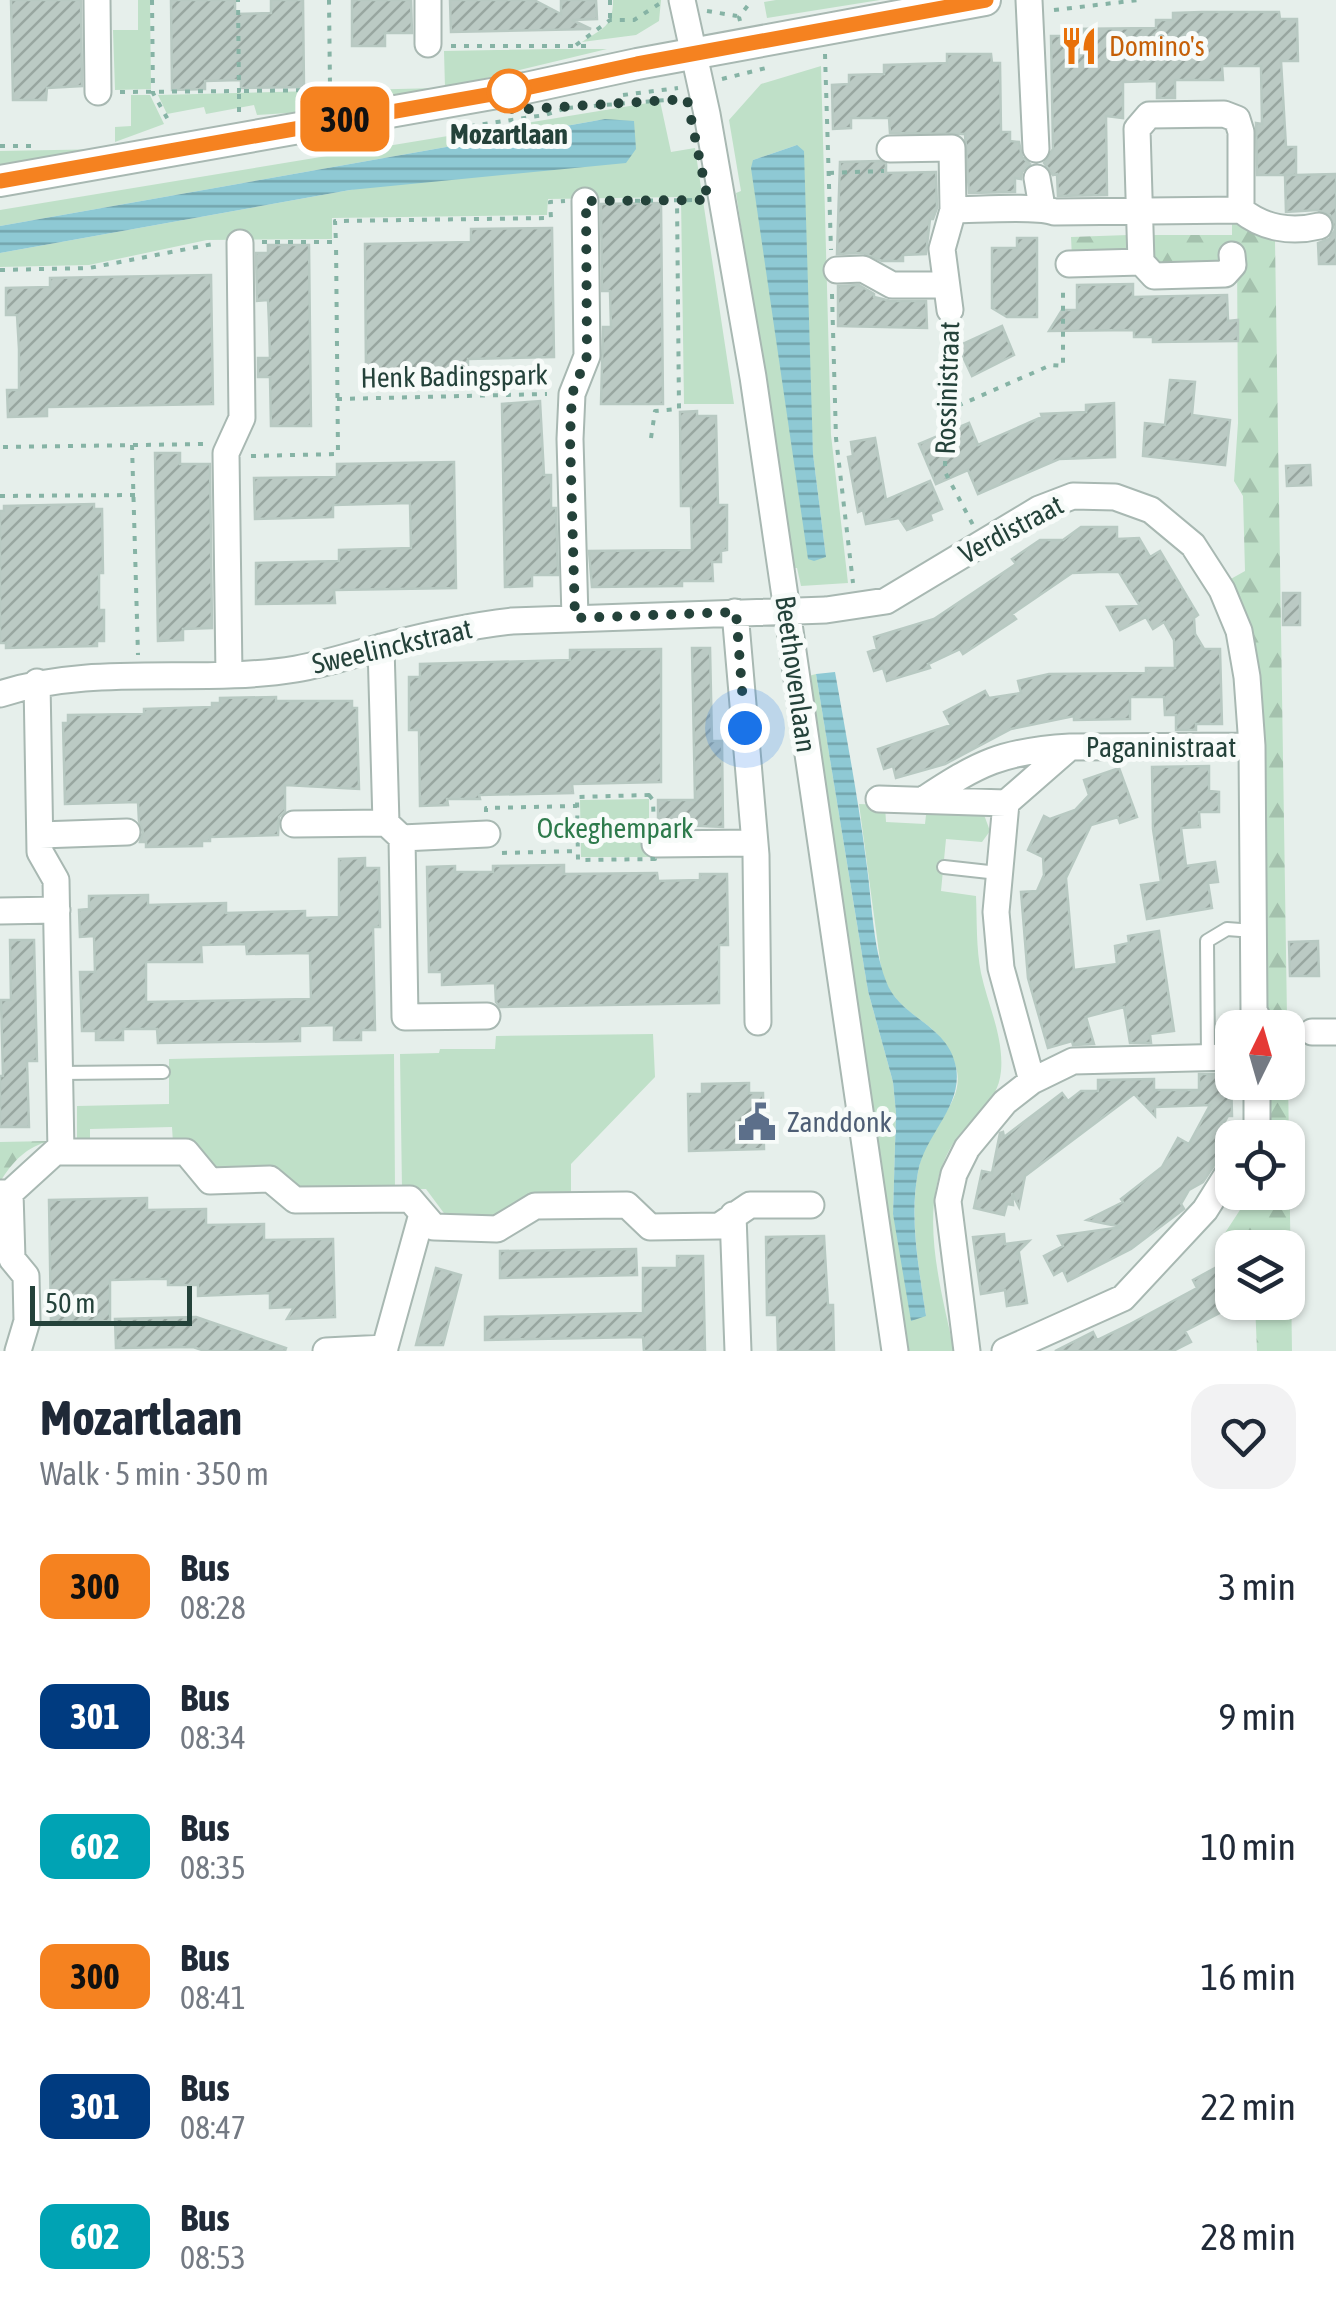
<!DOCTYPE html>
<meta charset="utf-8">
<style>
body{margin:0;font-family:"Asap Condensed",sans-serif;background:#f2f2f3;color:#1f2937;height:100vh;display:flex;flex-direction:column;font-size:38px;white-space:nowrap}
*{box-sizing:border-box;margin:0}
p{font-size:32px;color:#747a83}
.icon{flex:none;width:55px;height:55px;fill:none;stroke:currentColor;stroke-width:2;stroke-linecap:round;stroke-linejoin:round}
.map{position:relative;height:1351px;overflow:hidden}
.side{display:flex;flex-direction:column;background:#fff;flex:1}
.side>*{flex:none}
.badge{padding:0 20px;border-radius:15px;font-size:35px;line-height:65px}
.needle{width:65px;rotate:5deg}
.buttons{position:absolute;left:1215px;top:1010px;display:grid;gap:20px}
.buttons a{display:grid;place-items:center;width:90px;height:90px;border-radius:20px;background:#fff;box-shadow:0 2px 8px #0004;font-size:50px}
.scale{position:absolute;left:30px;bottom:25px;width:162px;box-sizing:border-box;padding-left:10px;border:5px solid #24423a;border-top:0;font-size:28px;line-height:35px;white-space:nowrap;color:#24423a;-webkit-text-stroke:8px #f7fbf9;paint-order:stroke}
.you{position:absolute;width:50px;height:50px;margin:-25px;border:8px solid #fff;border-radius:50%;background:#1a73e8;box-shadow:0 0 0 15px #1a73e833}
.map>.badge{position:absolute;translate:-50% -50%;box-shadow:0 0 0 5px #fff}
.round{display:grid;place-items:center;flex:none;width:105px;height:105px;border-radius:30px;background:#f2f2f3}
.summary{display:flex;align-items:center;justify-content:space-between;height:170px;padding:0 40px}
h1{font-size:48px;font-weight:700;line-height:75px}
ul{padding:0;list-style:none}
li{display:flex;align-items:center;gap:30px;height:130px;padding:0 40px}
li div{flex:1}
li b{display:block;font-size:38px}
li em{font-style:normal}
li .badge{min-width:110px;font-weight:700;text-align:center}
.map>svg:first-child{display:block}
.green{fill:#bfe0c8;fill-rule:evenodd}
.forest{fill:url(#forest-firs)}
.water{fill:url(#water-rules)}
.building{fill:url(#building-hatch);stroke:#b8c9c2;stroke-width:2.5;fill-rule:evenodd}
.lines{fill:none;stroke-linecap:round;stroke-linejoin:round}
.service-casing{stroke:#a8b8b2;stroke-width:16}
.minor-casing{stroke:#a8b8b2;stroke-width:29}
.tertiary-casing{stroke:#a8b8b2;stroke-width:34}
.path{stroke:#86b3a5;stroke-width:4;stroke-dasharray:5 8;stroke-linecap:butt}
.service{stroke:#fff;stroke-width:12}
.minor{stroke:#fff;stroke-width:25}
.tertiary{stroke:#fff;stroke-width:30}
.line-casing{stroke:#fff;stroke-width:22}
.line{stroke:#f58220;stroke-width:15}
.walk{stroke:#24423a;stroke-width:10;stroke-dasharray:0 18}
.stop-dot{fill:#fff;stroke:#f58220;stroke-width:5}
.labels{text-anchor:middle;stroke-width:10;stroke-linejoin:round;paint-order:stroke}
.food-label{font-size:28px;fill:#c56008;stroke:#f7fbf9;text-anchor:start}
.stop-label{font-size:28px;font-weight:bold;fill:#24423a;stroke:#f7fbf9}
.street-label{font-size:28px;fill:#24423a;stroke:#f7fbf9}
.park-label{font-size:28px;fill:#2d7a4b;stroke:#f7fbf9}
.service-label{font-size:28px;fill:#4e5e75;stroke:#f7fbf9;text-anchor:start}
</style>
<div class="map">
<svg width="1336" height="1351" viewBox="0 0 1336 1351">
<defs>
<pattern id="forest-firs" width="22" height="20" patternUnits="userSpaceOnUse" patternTransform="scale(2.5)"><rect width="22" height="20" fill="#bfe0c8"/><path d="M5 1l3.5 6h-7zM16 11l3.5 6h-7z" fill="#a4c1ad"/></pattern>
<pattern id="water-rules" width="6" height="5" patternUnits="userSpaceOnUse" patternTransform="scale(2.5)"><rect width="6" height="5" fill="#8ec9d4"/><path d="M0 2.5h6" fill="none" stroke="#74a5ad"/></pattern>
<pattern id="building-hatch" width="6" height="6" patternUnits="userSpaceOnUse" patternTransform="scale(2.5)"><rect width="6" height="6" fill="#bbcac4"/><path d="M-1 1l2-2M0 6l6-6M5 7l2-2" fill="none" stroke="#98a6a0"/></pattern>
</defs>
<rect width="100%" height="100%" fill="#e6efeb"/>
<!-- green -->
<path class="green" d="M138 0H150L151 89 115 90 113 30H138Z
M613 0H661L659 21 636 35 582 42C603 28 613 27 613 0Z
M776 0H880L767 18 764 2Z
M555 49H607L445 88 444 51Z
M821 66 831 435 848 583 801 586 797 568H793L736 193 741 191 729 120 761 84ZM797 145 813 454 826 557 753 160Z
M439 88 319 111 257 115 254 105 206 114 204 107 167 114 158 95Z
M131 95H150L164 124 115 142V127L131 126Z
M660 101 671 152 695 148 734 404H684L681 197 548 199 547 215 332 218V239L207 240 89 265 0 267V253L350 190 605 119 0 226V210Z
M109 149 0 170V151Z
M816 674 868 991 893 1082 896 1113 893 1214 926 1316C918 1263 907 1207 922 1155 932 1123 968 1099 955 1064 939 1022 916 1024 894 996 887 988 884 978 881 968L859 804 885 805 886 822 925 824 927 806 983 812 990 831 982 842 946 839 941 891 976 896C977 921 976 948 981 973 988 1005 1004 1038 1001 1071 998 1106 967 1119 951 1147 916 1208 941 1287 954 1351H906L802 678Z
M649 799V857H581L580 800Z
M653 1034 655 1077 571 1164V1198L492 1223 452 1224 426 1189H402L400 1054 439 1053 440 1049H495L496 1036Z
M394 1054 395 1189 296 1190 216 1170 173 1143 172 1127 90 1129V1145H77V1106L169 1104V1059Z"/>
<!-- forest -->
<path class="forest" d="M1237 219 1275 240 1287 1017H1273L1264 1003 1261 676 1249 620 1229 580 1245 571 1243 496 1234 481 1238 423 1237 252 1226 263 1155 269 1147 235H1232V220Z
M1128 235 1135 252 1072 258 1071 237Z
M1288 1077 1292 1351H1257L1255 1303 1288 1302V1248H1232L1223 1236 1251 1193 1288 1192V1138L1267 1137 1266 1083 1288 1082Z
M50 1141C26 1147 13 1161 0 1182V1142Z"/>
<!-- water -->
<path class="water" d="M605 119 634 121 636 149 626 163 350 190 0 253V226Z
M797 145 804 151 813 454 826 557 814 561 808 559 751 168 753 160Z
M835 672C846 735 858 797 866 860 872 899 872 944 886 981 899 1018 948 1024 956 1067 963 1107 925 1134 918 1172 909 1219 919 1269 926 1316L911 1321 893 1214 896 1113 893 1082 868 991 816 674Z"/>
<!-- building -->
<path class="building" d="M11 0H81L82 86 47 88 46 100H13Z
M171 0H235V14L271 13V0H303L304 87 241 88V80L205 81V89L172 90Z
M352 0H411L412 33H385V46H352Z
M450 0H534L561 14V0H596L597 19 572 20 591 29 451 32Z
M1202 12H1279L1280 19H1297L1298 61H1281L1286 147H1296V175L1336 174V264H1319L1318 243 1329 239 1335 230 1330 215 1317 210 1286 212 1285 175H1295H1257L1256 123 1262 124 1261 66H1222L1223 80H1175V98H1157V81L1123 82V118L1106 116 1107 195 1058 196 1057 174 1053 175 1044 163 1053 149 1051 36H1069L1068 29 1156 28V20H1173V13Z
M947 54H991L992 63H1000L1001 132H1010V141L1019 142 1022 157 1030 164 1022 172 1021 179 1015 178V192L969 193 965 134 890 133 889 118H851V128L833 129 832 85 849 84V75L884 74V65L947 63Z
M880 161 886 164V173L936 172 937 208 933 219H930L926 254 903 255V261H882L863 253 837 254 840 162Z
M661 203 663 404H601L603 327H611L610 291H602L601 204Z
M552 228 554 357 468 359V371L366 373 365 244 471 242V229Z
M1017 238H1037V317H1007L992 308V248H1017Z
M268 245H309L311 426H271L270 377H258V358H270L269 323 268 300 257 301 256 253H268Z
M211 275 213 404 47 407V416L8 417 7 390H19V349L17 315H6V288L50 287V278Z
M1133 284V297L1227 295 1228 321 1238 320V341L1153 342V337H1134V330L1049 331 1062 310H1077V285Z
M859 285 874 294V297L891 301H926L927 328 838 326V286Z
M1002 326 1014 355 972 376 958 346Z
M1170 380 1195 382 1192 415 1230 420 1225 465 1143 456 1145 423 1165 425Z
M540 401 544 475H551V508H556L558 575H532V586L505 587 502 404Z
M1114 403 1115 457 1059 459 978 494 968 470 936 484 919 444 969 423 978 445 1042 417 1041 414 1086 412V405Z
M697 411V416H716L718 505H727V550L721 551V562H712L713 581H682V586L592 587 589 551 692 550 691 506H681L680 412Z
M875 438 886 500 930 481 942 509 930 514 932 520 907 530 899 518 866 524 863 510 858 512 848 457 853 456 851 442Z
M155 453H180V464H210L212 628 183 629V640L158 641Z
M454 462 456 588 334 590 335 603 256 604V563L339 561V550L411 548 410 503 333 505V517L255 519 254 478 337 477V464Z
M1310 465 1311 485 1287 486 1286 466Z
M94 504V509H102L103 573H99V610H104V641H97V646L6 648V643H0V511H4V506Z
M1081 527H1117V539L1139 538 1150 557 1160 551 1198 615 1194 618 1195 634 1204 649H1220L1222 724H1196V730H1176V715H1165L1164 697H1130V719L1074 720V716L1011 729 945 764 896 778 893 766 884 769 878 749 951 725 944 712 985 691 989 698 1021 693 1018 681 1049 674 1146 673V668H1175L1174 640 1164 622 1153 629 1146 617 1120 630 1107 607 1140 606 1119 572H1099L1072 573 1012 614 1016 619 963 654 960 649 928 664 930 668 887 681 883 668 874 671 868 652 877 649 874 637 934 619 1016 564 1012 559 1040 540H1063Z
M1283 593H1300V625H1283Z
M692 648H710L712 741H722L723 827 658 824V800H695Z
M661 649V782L572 784 573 793 479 795 480 799H447L448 805 420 806 419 730H409V677H420V664L570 660V650Z
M276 697V701H352V708H357V718L359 789 285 785V811L279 817 278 835 210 837V841H202V846L146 847V842H140L143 832 139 821 138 802 65 804 63 723H68V715L144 714V709L212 707V703H220V698Z
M1209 766V791L1219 792V812H1199L1200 827 1181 828 1186 866 1215 862 1218 882 1208 883 1212 908 1147 919 1141 885 1161 882 1153 829 1152 767Z
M1119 768 1137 817 1120 823 1118 817 1091 825 1066 878 1074 970 1117 964 1115 946 1129 943 1128 936 1159 931 1174 1031 1150 1034 1151 1043H1130L1124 1007 1086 1017 1094 1044 1073 1045 1072 1041 1048 1048 1028 978 1021 892 1037 891 1044 875 1043 857 1028 850 1044 816 1050 819 1075 810 1089 795 1084 780Z
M365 858V868H379L380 927H373L375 1030H361V1040H334V1025L300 1026V1041L158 1043 157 1029H123V1040H96V1031H82L80 972H95L94 936 80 937 79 910 89 909V896L148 895V905L226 903V913L305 911V918L339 917V859ZM246 944 247 954 310 953 311 999 146 1002V962H202L201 945Z
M564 865V874L657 873 658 881 700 880V874H727L728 945H719V1003L500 1007 496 1002 495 983 442 985V972H429L427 867 455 866V872H493V866Z
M10 940H34L37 1061H27L29 1127H0V1076H3L1 1000H11Z
M1318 941 1319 976H1290L1289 942Z
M1199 1074H1219V1078H1231L1232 1116H1228L1220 1130 1221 1148 1224 1150 1203 1182 1189 1190 1181 1204 1184 1209 1131 1249 1068 1281 1063 1270 1054 1275 1044 1256 1063 1246 1058 1236 1122 1227 1087 1220 1123 1202 1121 1199 1162 1167 1178 1138 1189 1144 1210 1105 1155 1107V1116L1134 1094 1025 1176 1019 1207 1012 1193 1013 1205 1007 1204 1004 1215 974 1208 982 1171 992 1173 1000 1133 1003 1132 1004 1137 1062 1093 1068 1101 1081 1091H1098V1080L1154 1079V1090H1199Z
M749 1083V1093H763L764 1149 689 1151 688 1094H702V1084Z
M147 1198V1210L206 1209V1225L264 1224V1240L333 1239 335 1317 287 1319 294 1307 270 1308V1293L198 1296V1285H168V1279H150L110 1280V1321L51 1322 49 1200Z
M1004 1234 1005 1244 1029 1241 1016 1254 1019 1253 1027 1303 1007 1306 1005 1290 981 1294 973 1237Z
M824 1236 828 1305H833L834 1351H778L777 1315H767L766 1237Z
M636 1249 637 1275 500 1278V1251Z
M677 1256H703L705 1351H644L643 1337 485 1340V1317L643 1313V1268H677Z
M1226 1262 1232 1274 1233 1306 1185 1331 1191 1342 1173 1351H1055L1093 1332 1097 1340 1130 1324 1197 1288 1193 1280Z
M436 1268 461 1275 443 1345H416Z
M196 1317 286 1348 285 1351H205L193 1347 116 1348 115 1319Z"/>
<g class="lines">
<!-- service casing -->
<g class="service-casing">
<path id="service" d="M944 867 998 873
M1208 1056 1207 941 1227 929 1254 931
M60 1073 163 1072"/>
</g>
<!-- minor casing -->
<g class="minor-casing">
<path id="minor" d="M97 0 98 92
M428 0V44
M682 0 707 114 753 377 895 1351
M1029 0 1036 149
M890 149 952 148 953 210 942 249 950 310
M1037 178 1042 207
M953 210C976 210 1037 205 1054 212L1241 210C1263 228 1291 233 1319 226
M1232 255 1233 265 1225 274 1154 276 1141 262 1137 129 1149 115 1224 114 1237 119 1241 132V210
M1069 264 1141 262
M837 270 863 269 892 285H944
M735 612 756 855 758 1022
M575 618 570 439 572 394 587 356 585 201
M381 647 386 823 402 838 405 1017 487 1016
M229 675 226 453 242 418 240 243
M37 682 40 852 56 880 61 1152
M0 694C95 663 198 685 296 669 326 664 355 654 385 646 427 635 468 626 512 621L826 610 886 601 1039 509 1073 496 1115 497 1151 510 1193 545 1222 590 1239 631 1247 677 1252 746 1254 1010 1262 1028
M879 799 1006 803 1070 747 1252 746
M923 800C979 763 1002 751 1070 747
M1006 803 996 912 1001 968 1032 1081
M294 824 386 823
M40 835 127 832
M402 838 487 834
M655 844 755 843
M0 911 57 910
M1312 1032H1336
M1257 1138V1082
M0 1193H10L55 1152H186L210 1181 270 1179 295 1200 410 1199 434 1227 497 1229 535 1206 627 1205 650 1227 719 1226 750 1205H811
M10 1193 12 1259 26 1276 27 1321 18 1351
M733 1215 738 1351
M326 1351 385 1348
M384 1351 422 1214
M967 1351 948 1201 954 1174 967 1148 1005 1102 1032 1081 1073 1061 1232 1057
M1005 1351 1123 1298 1205 1210 1232 1167"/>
</g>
<!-- tertiary casing -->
<g class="tertiary-casing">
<path id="tertiary" d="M0 181 526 88 637 64 985 0"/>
</g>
<!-- path -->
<path class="path" d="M152 0 153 93 171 125
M610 0V20
M1054 10 1139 0
M707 11 737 16
M740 21 739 17 752 0
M576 45 610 20H634L659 4
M451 46H587
M825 54 831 250
M722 79 766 68
M330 87 380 86
M120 92 239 91 238 0
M623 95 678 88
M568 108 678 99
M239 112V91L323 90 330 87 329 0
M457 128 545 115 570 107
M0 146H39
M829 173 884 171
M609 201 700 200
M262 242H336L335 221 551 218 550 202 565 201
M0 270 89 268 218 243
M832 294 836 438 853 583
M946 331 945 472 973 525
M337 399 547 394
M946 411 1051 365 1063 366V288
M651 438 655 411 679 409 677 200
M132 445 138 655
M3 447 205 444
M251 456 338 454 336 242
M0 496 135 495
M649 795 653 800 655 859 578 860 577 797Z
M486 812V808L577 806
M502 853 577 851"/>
<!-- service -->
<use href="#service" class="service"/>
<!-- minor -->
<use href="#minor" class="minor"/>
<!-- tertiary -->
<use href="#tertiary" class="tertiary"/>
</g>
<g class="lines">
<!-- line casing -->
<g class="line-casing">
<path id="line" d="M0 181 526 88 637 64 986 0"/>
</g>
<!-- line -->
<use href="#line" class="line"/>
<!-- walk -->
<path class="walk" d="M509 91 512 110 687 99 708 200 586 201 587 356 572 394 570 438 575 618 736 612 745 728"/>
</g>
<!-- icons -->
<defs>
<g id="restaurant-bare" transform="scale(3)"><path d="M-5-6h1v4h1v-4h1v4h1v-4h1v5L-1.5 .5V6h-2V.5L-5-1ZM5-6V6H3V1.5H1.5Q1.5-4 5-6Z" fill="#e8710a" stroke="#f7fbf9" stroke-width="2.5" paint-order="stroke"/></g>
<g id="civic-bare" transform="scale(3)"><path d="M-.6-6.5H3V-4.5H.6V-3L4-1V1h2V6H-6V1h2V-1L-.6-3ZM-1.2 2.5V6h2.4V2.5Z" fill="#5c6f8a" stroke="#f7fbf9" stroke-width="2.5" paint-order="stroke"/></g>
</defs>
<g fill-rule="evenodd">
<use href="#restaurant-bare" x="1079" y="46"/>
<use href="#civic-bare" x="757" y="1122"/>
</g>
<!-- markers -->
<circle class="stop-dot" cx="509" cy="91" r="20"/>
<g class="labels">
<!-- food labels -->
<g class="food-label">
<text x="1109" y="56">Domino's</text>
</g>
<!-- stop labels -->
<g class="stop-label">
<text x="509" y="144">Mozartlaan</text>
</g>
<!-- street labels -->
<g class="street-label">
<text transform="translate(454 376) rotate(-1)" y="10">Henk Badingspark</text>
<text transform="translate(947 388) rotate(-88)" y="10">Rossinistraat</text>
<text transform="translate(1011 529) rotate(-28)" y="10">Verdistraat</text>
<text transform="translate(392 646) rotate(-13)" y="10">Sweelinckstraat</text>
<text transform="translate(796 674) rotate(82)" y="10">Beethovenlaan</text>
<text x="1161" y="757">Paganinistraat</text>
</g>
<!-- park labels -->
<g class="park-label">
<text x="615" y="838">Ockeghempark</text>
</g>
<!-- service labels -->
<g class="service-label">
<text x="787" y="1132">Zanddonk</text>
</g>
</g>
</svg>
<div class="buttons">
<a><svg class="needle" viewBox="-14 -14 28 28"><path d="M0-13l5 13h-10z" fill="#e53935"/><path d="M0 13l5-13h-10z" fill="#747a83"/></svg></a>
<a><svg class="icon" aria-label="locate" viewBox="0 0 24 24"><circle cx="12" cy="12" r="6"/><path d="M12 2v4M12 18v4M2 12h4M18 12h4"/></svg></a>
<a><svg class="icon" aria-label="layers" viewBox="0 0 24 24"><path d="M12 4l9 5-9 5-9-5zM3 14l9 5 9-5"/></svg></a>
</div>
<div class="scale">50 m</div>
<div class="you" style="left:745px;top:728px"></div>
<b class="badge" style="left:345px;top:119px;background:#f58220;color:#111">300</b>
</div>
<section class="side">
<div class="summary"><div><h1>Mozartlaan</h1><p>Walk · 5 min · 350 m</p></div><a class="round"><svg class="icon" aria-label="heart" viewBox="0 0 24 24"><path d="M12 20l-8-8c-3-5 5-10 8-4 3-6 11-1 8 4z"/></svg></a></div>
<ul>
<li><span class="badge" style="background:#f58220;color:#111">300</span><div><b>Bus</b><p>08:28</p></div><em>3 min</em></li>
<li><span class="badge" style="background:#003b80;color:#fff">301</span><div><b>Bus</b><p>08:34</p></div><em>9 min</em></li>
<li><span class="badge" style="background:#00a3b4;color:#fff">602</span><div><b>Bus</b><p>08:35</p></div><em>10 min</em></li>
<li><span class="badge" style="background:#f58220;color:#111">300</span><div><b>Bus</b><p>08:41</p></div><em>16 min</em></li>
<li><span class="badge" style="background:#003b80;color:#fff">301</span><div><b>Bus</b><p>08:47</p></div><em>22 min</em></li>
<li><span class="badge" style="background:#00a3b4;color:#fff">602</span><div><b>Bus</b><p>08:53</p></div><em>28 min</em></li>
</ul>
</section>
